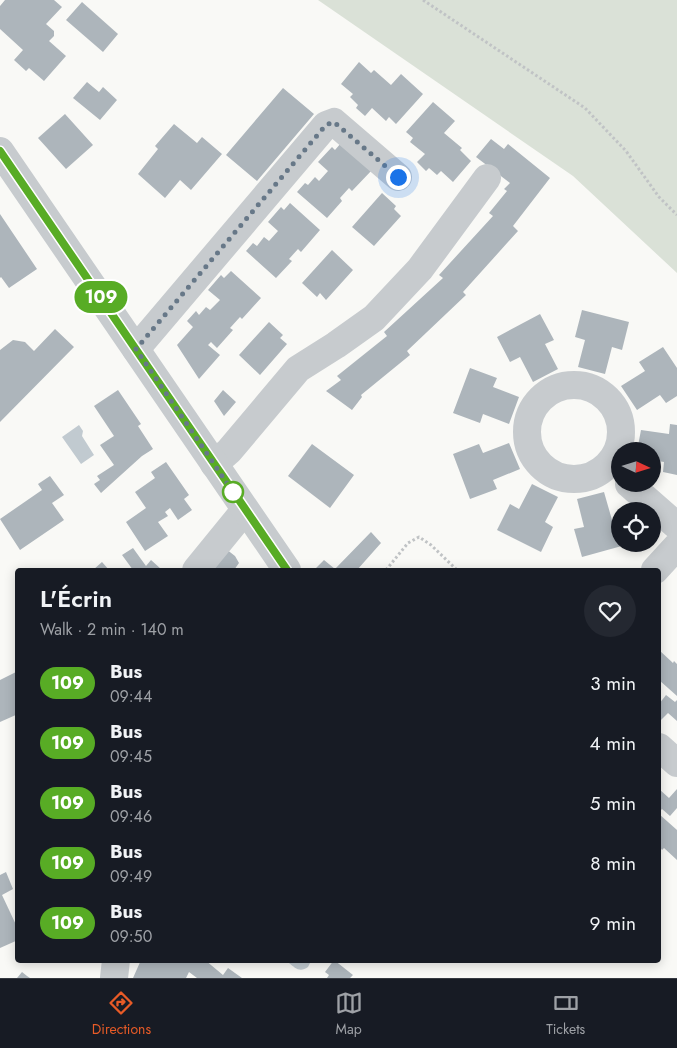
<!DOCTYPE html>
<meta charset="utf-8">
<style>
body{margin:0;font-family:Jost,sans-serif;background:#242831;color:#f1f3f6;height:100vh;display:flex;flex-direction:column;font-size:19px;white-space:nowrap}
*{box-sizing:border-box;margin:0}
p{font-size:16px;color:#9ea1a6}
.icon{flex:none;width:28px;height:28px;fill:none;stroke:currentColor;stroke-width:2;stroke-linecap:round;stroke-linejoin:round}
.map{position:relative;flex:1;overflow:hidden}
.drawer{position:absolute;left:15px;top:568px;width:646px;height:395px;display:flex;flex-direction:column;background:#171b24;border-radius:5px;box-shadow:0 2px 12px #0003}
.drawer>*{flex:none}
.badge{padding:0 10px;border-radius:16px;font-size:18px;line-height:32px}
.needle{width:32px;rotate:94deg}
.buttons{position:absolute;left:611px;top:442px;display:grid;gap:10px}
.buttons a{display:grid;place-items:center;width:50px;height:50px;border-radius:50%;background:#171b24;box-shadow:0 2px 12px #0003;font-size:25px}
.you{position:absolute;width:25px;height:25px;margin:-12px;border:4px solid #fff;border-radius:50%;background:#1a73e8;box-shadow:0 0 0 8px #1a73e833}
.map>.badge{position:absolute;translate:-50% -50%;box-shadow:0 0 0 2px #fff}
.round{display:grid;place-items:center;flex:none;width:52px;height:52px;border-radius:26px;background:#242831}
.head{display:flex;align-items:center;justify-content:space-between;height:85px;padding:0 25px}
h1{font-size:24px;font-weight:600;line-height:38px}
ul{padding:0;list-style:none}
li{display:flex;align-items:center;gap:15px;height:60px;padding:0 25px}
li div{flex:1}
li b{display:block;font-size:19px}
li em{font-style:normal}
li .badge{min-width:55px;font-weight:700;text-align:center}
.tab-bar{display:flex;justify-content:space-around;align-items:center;height:70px;border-top:1px solid #363941;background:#171b24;font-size:14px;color:#9ea1a6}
.tab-bar a{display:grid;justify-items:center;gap:2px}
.tab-bar .current{color:#e85b27}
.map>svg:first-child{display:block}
.green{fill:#dae1d7}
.water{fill:#c1cad0}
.building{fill:#adb5bb}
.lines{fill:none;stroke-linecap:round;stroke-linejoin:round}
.path{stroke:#c0c3c5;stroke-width:3;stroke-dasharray:2.5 2.5;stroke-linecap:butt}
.minor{stroke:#c7cbce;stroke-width:28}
.tertiary{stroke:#c7cbce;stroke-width:28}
.line-casing{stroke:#fff;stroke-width:11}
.line{stroke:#58ac25;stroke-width:8}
.walk{stroke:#677888;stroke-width:5;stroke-dasharray:0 9}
.stop-dot{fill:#fff;stroke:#58ac25;stroke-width:2.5}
</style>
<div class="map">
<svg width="677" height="978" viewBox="0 0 677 978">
<rect width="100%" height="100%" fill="#f9f9f6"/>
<!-- green -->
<path class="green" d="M318 0H677V273L573 176Z"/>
<!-- water -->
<path class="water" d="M79 425 83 431 82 436 94 455 81 464 62 437Z
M275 960H311V961L308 967C300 973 295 968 289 963H281Z"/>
<!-- building -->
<path class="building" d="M5 0H54L62 7 46 24 54 31V36L49 41 66 56 44 81 29 68 26 71 14 60 23 50 0 29V6Z
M82 2 118 34 103 52 66 20Z
M359 62 371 73 374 70 391 85 401 74 423 94 396 124 389 117 386 121 372 108 365 116 356 108 358 105 350 97 353 94 341 84Z
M87 82 99 92 103 87 117 100 100 120 73 98Z
M283 88 314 114 257 181 226 155Z
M433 102 455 121 444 133 462 148 460 150 471 161 453 182 441 171 437 175 429 168 426 171 417 162 425 154 410 142 413 138 406 132Z
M65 114 93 145 66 169 38 138Z
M174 124 197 143 202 137 222 154 191 190 180 180 165 198 138 174 158 149 155 146Z
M491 139 504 149 508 144 550 178 513 226 518 231 463 292 466 295 407 351 410 355 361 395 362 397 352 410 326 391 341 380 337 376 387 336 384 332 443 278 439 275 493 216 489 213 507 191 504 189 510 183 476 157Z
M341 143 372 170 352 191 349 188 340 198 342 201 327 218 297 192 305 183 308 185 315 177 319 181 328 171 318 162 332 147 335 150Z
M382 193 396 206 394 209 401 216 374 246 352 227Z
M290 203 320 230 301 252 298 249 289 259 292 261 276 278 246 251 253 243 257 246 264 237 269 241 278 231 268 222 281 207 284 210Z
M0 214 37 269 9 288 1 277 0 278Z
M332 250 353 270 326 300 320 293 317 297 302 283Z
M231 271 261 298 242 319 240 317 230 328 233 330 217 348 211 342 208 345 220 355 199 379 177 345 193 327 187 321 196 311 199 315 206 307 210 310 220 300 208 290 221 275 224 278Z
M582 310 629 322 622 350 612 347 605 374 578 367 585 340 575 337Z
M540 314 554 340 545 344 558 369 533 382 520 357 510 362 497 337Z
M269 322 283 335 280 338 287 344 260 375 239 355Z
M55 329 74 347 0 422V350L13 340 25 342 34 351Z
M663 347 677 368V396L666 403 660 395 637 410 621 386 645 371 639 362Z
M470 368 497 378 493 387 519 397 509 424 483 414 480 423 453 413Z
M118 390 141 424 138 426 153 449 142 456 101 493 94 484 100 480 97 476 114 465 100 445 114 436 94 406Z
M223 390 236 402 224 416 214 401Z
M670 424 677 425V475L663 472 664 462 652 460V451H637L641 430 669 434Z
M509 443 520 469 493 480 497 489 470 499 453 454 479 444 483 453Z
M312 444 354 475 330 508 288 476Z
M166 462 189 495 184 499 192 510 178 520 170 508 165 512 168 516 158 522 168 536 145 551 126 522 146 508 135 492 155 478 151 472Z
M50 476 64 495 52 503 64 520 20 550 0 519 42 490 38 484Z
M532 484 558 497 545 522 553 527 541 552 497 530 510 504 519 509Z
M604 492 612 520 620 518V544H629L582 557 574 529 584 527 577 499Z
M371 532 381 543 357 570H314L324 560 335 569Z
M133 548 146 566 151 560 161 569 133 570 122 555Z
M226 549 235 556 239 563 234 570H209Z
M102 562 109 570H93Z
M659 650 673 663 674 661 677 664V696L659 680Z
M18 671V714L0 722V680Z
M666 695 675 702 677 700V721L668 713 660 721 659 720V704Z
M659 789 669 798 677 789V808L670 816 662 809 659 812Z
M659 814 677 830V860L664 848 662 850 659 846Z
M6 872 13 889 2 895 18 929V940L0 948V875Z
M141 960H191L194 962 196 960H205L223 975 228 968 242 978H197L189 972 186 978H133Z
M334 960 353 975 350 978H327L329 975 325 972Z
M22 972 27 976 30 978H17Z"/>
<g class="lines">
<!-- path -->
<path class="path" d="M423 0 585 108 626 151 659 197 677 215
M386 570 408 543 419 537 431 545 457 570"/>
<!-- minor -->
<path class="minor" d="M136 349 326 125 334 122 398 177
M527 432a47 47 0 1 1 94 0a47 47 0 1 1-94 0Z
M214 464 229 451 298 369 336 345 374 318 420 269 487 178
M629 484 677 526
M196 570 245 510
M655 570 677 546
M659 747 677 763"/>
<!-- tertiary -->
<path class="tertiary" d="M0 151 287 570
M114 978 116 960"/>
</g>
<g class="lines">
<!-- line casing -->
<g class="line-casing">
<path id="line" d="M0 151 287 570"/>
</g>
<!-- line -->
<use href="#line" class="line"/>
<!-- walk -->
<path class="walk" d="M233 492 235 495 136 349 326 125 334 122 398 177"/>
</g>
<!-- markers -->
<circle class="stop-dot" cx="233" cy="492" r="10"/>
</svg>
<div class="buttons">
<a><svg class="needle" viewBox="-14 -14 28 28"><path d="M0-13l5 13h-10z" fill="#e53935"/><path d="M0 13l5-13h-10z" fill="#9ea1a6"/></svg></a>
<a><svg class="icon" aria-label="locate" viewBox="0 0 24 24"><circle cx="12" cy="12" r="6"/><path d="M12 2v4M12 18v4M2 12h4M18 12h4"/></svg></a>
</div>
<div class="you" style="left:398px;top:177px"></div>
<b class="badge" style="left:101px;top:297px;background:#58ac25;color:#fff">109</b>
<section class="drawer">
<div class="head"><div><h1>L'Écrin</h1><p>Walk · 2 min · 140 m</p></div><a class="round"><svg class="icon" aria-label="heart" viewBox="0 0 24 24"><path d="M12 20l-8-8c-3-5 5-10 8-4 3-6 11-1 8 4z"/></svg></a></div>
<ul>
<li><span class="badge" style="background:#58ac25;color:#fff">109</span><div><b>Bus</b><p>09:44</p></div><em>3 min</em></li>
<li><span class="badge" style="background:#58ac25;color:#fff">109</span><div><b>Bus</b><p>09:45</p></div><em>4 min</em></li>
<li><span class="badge" style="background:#58ac25;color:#fff">109</span><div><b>Bus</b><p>09:46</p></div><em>5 min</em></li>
<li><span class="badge" style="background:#58ac25;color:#fff">109</span><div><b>Bus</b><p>09:49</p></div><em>8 min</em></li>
<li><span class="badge" style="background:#58ac25;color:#fff">109</span><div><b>Bus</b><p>09:50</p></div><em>9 min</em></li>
</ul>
</section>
</div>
<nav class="tab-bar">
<a class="current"><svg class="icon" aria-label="directions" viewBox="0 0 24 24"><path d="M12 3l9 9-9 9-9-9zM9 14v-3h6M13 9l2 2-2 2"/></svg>Directions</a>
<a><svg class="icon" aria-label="map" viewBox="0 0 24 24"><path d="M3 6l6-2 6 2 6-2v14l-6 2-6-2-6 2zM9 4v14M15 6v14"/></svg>Map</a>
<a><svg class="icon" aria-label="tickets" viewBox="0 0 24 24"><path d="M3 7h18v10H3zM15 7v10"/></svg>Tickets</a>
</nav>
